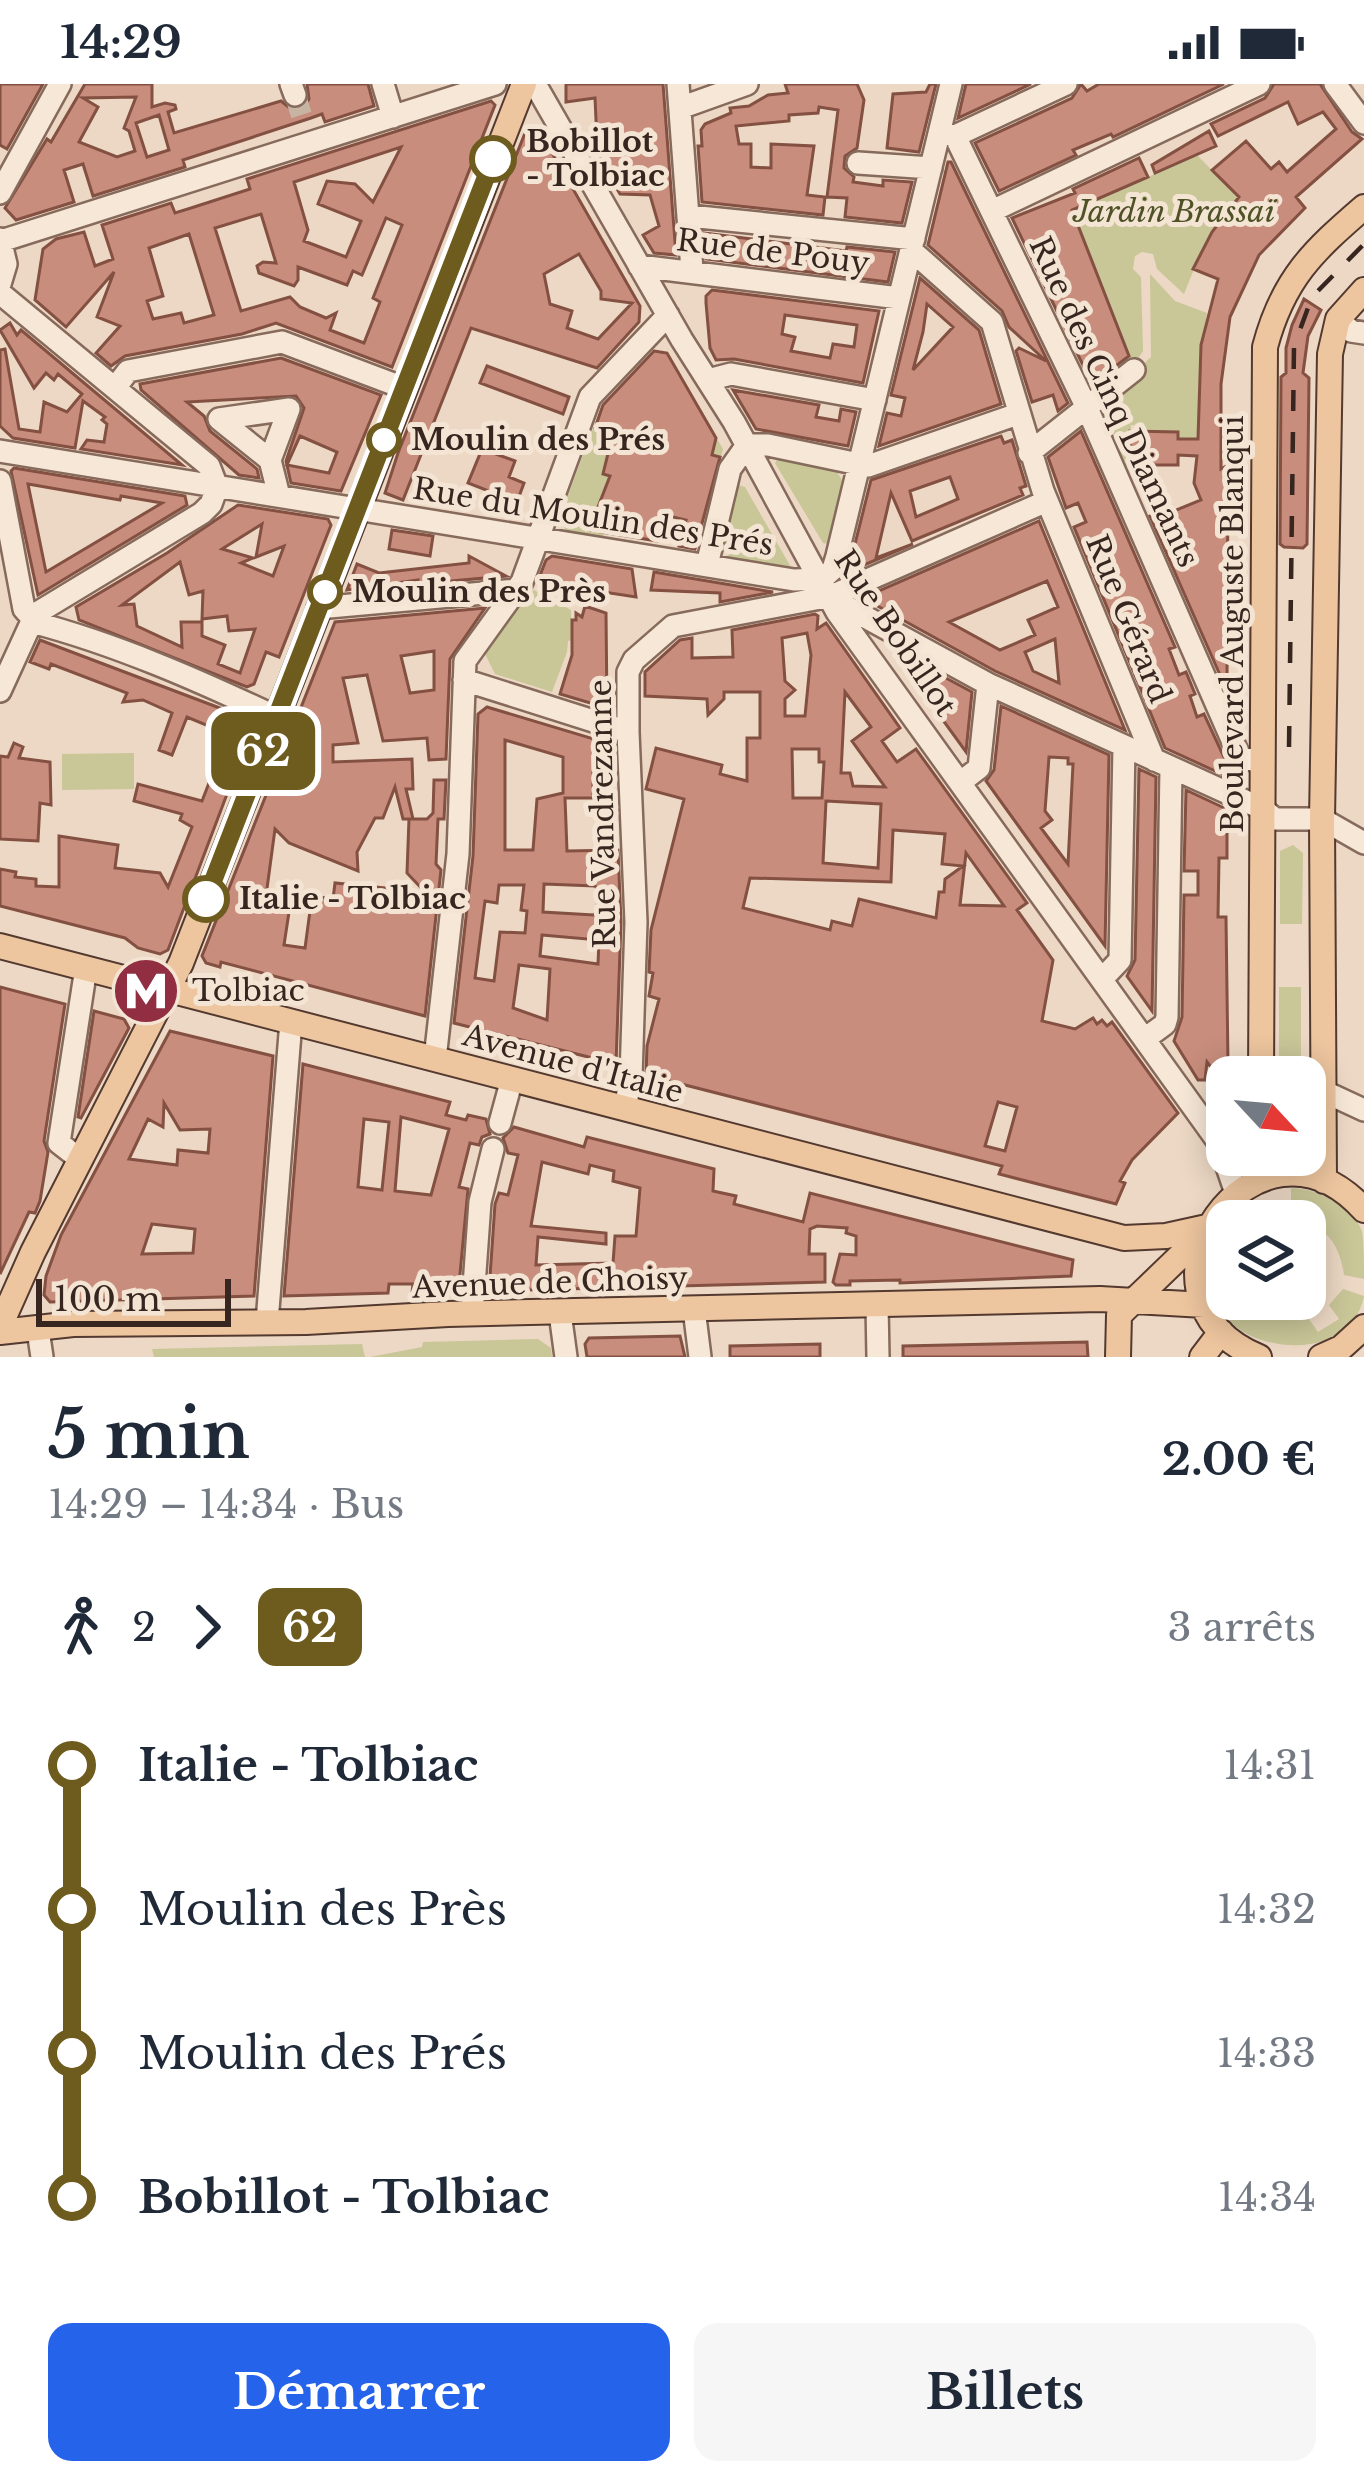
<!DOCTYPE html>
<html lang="fr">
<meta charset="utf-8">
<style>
body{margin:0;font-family:"Libre Baskerville",serif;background:#f6f6f7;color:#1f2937;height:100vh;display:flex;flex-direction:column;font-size:45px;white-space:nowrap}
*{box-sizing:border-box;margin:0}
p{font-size:39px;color:#747a83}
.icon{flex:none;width:66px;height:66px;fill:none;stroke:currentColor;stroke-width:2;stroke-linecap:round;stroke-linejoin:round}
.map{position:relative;height:1273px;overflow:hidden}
.drawer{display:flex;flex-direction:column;background:#fff;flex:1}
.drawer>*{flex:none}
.badge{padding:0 24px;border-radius:18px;font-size:42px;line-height:78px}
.needle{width:78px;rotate:116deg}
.fabs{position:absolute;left:1206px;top:972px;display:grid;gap:24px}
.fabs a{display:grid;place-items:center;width:120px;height:120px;border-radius:24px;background:#fff;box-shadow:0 6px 30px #0003;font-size:60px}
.scale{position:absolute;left:36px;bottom:30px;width:195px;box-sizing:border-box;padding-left:12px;border:6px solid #36261f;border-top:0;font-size:33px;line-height:42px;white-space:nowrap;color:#36261f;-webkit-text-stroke:9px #f4e4d3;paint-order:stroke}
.map>.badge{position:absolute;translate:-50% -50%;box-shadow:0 0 0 6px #fff}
.legs{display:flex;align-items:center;gap:18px;height:132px;padding:0 48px;font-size:39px}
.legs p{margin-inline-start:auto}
.summary{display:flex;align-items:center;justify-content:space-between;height:204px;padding:0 48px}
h1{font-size:66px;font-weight:700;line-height:90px}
.cta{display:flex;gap:24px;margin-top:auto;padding:24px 48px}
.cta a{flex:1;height:138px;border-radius:24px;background:#2563eb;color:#fff;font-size:48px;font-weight:700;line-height:138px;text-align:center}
.cta a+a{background:#f6f6f7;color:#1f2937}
ul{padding:0 48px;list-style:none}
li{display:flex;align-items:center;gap:42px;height:144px;font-size:45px}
li i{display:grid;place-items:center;width:18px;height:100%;margin:0 15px;background:currentColor}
li i::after{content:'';width:30px;height:30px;margin:-15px;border:9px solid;border-radius:50%;background:#fff}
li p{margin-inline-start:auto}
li:first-child i{background:linear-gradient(#0000 50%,currentColor 0)}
li:last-child i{background:linear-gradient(currentColor 50%,#0000 0)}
.status{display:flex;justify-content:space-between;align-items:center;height:84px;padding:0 60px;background:#fff;direction:ltr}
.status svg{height:33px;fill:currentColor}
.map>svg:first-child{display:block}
.green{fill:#c9c698}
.building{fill:#c88d7c;stroke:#835042;stroke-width:3;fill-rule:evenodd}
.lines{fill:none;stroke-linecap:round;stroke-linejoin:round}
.minor-tunnel{stroke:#c8b4a3;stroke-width:21;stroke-dasharray:21 10;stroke-linecap:butt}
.minor-casing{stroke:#866a5b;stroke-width:26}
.major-casing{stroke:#53392f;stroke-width:28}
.minor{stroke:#f7e7d7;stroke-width:21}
.major{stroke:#edc59e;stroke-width:24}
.rail{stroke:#36261f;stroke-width:4.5;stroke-dasharray:21 21;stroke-linecap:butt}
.line-1-casing{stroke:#fff;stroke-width:27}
.line-1{stroke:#6e5b1e;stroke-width:18}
.stop-1-dot{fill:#fff;stroke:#6e5b1e;stroke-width:6}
.labels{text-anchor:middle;stroke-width:10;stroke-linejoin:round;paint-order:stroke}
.stop-label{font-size:30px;font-weight:bold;fill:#36261f;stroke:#f4e4d3;text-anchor:start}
.park-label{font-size:30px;font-style:italic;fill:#4f5226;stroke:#f4e4d3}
.street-label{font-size:30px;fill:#36261f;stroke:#f4e4d3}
.poi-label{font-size:30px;fill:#36261f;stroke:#f4e4d3;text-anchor:start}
</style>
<div class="status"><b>14:29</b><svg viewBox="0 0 49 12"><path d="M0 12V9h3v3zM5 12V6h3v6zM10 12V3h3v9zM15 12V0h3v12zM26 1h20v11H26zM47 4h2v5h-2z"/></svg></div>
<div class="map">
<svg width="1364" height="1273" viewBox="0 0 1364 1273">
<rect width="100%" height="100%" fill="#ecd8c4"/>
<!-- green -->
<path class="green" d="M1197 71 1239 114 1203 163 1184 210 1157 185 1153 170 1142 168 1135 172 1133 185 1141 193 1143 267 1133 282 1072 127Z
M1150 190 1175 217 1207 229 1199 279 1198 355H1178V348L1139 347 1138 342 1131 341 1129 381 1123 384 1097 323 1151 273Z
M601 323 714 350 723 365 708 425 619 406 603 454 567 448 559 435Z
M778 374 837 388 843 398 828 460 823 459 775 379Z
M738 401 745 403 792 485 725 474 731 469 728 465 721 470Z
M532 505 571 526 572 556 568 557 567 568 552 608 495 590 485 570Z
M134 669V705L62 706V670Z
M1293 761 1303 769 1302 840H1280V767Z
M1279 903H1301V975L1292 981 1279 973Z
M1291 1104C1318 1105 1351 1120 1362 1147 1364 1160 1364 1180 1364 1195L1344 1191C1339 1155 1323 1142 1291 1132Z
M1343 1205 1364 1212C1352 1273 1265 1273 1228 1236L1253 1221 1275 1235H1309L1318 1248 1339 1235 1329 1221Z
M538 1255 551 1264 552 1273H370L422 1263 423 1258Z
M362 1260 365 1273H154L152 1265Z"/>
<!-- building -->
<path class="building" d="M0 0H43L7 65 0 61Z
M85 0H152V23L165 19 175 21 176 25 168 28 174 49 281 17 291 25H301L309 15 307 0H368L374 22 325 38 322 30 311 34 183 76 185 83 93 112 83 80 64 86 74 118 16 136 5 124 47 55 51 58ZM136 13 124 44 129 47 135 67 117 73 79 58 98 23 83 14ZM159 31 169 66 147 73 136 39Z
M566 0H663L676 171 654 169 643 151 659 142 650 111 620 110 590 58H597L595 14 566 18Z
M785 0H857L864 16 857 64 845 72 844 84 854 93 853 98 883 102V96L912 98 902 139 845 133 847 114 827 113 838 26 819 23 818 29 789 31V37L736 42 739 60H751V83L771 84V60L814 62 807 111 825 113 823 131 702 118 698 62H702L701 46 705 40 731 29 730 24 749 22 768 11 788 9Z
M930 0H936L919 68 887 64 893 10 926 8Z
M966 0H1031L958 34Z
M1081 0 1087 7 1099 0H1224L1113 53 1111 50 1073 66 1076 71 999 107 975 59 1072 14Z
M1274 0H1320L1352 48 1362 55 1296 113 1305 124 1259 171 1230 233 1221 300V385L1228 381 1227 599 1224 600 1150 432 1162 427 1164 431 1201 416 1194 399 1197 372 1178 371V381H1130V347L1178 348V355H1198L1201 261 1218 195 1193 185 1212 148 1239 113 1212 86 1246 57 1271 85 1279 78 1287 88 1336 45 1323 28 1298 40 1288 18 1218 52 1211 40 1265 14Z
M491 17 495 21 392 283 276 239 242 250 125 272 111 282 96 269 120 242 97 233 114 188 66 243 35 216 43 165 56 155 84 148 95 182 113 175 102 141 171 119 175 129 191 124 250 105 247 95ZM401 63 373 118 355 100 327 97 318 120 361 137 346 173 304 157 308 146 294 98ZM261 130 276 179 263 178 257 182 259 189 294 202 298 196V183L347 201 353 187 362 191 386 134 402 141 373 214 380 218 364 259 330 246 336 229 326 234 300 223 290 213 241 227 215 144ZM189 150 214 231 184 239 181 229 153 235 147 217 163 212 149 164Z
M527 44H537L565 91 640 222 639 238 597 284 471 244 403 416 385 409 398 369ZM579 170 601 207V215L632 219 598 255 567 244 572 227 550 220 544 190Z
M1209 47 1216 62 1155 89 1152 81Z
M1139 74 1148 93 1072 126 1129 272 1092 300 1012 134 1075 109 1073 105Z
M948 78H951L1068 319 1058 327 1053 311 1032 318 1016 267 1019 264 1046 277 1009 243 1002 227 928 161Z
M704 149 846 167 847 163 895 168 888 198 706 175Z
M920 194 979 246 1001 320 879 362 887 329 901 332 905 314 891 311ZM927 220 953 243 913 286 923 248Z
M712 206 879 227 863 299 734 275 716 276 710 264 706 219V212ZM785 231 857 241 854 263 833 260 830 274 791 267 795 253 782 250Z
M1304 215 1321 226 1308 252 1303 289 1309 294 1307 460 1303 464 1284 463 1280 460 1281 293 1286 289V264L1292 241Z
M10 239 17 251 21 246 182 381 81 365 87 356 104 358 107 340 102 336 105 333 83 317 75 364 13 354 0 342V266L5 265 19 345 40 348 44 318 67 328 82 310 58 290 54 296 46 289 34 304 0 246Z
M654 267 667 269 716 354 712 371 720 373 695 465 679 462 686 436 661 430 657 457 589 446 610 392 603 390 613 349 595 344 603 321Z
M281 274 381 311 341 407 291 399 286 377 304 324 296 312 187 318 204 332 210 347 257 385 259 394 239 391 141 306 140 300ZM300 352 337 368 329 389 287 381Z
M487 282 569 313 563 330 480 299Z
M733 306 819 321 816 333 839 337 841 325 856 328 848 362 756 345Z
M1081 347 1175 563 1169 565 1179 591 1186 588 1195 610 1190 612 1197 633 1204 630 1229 684 1226 692 1165 664 1074 443 1086 438 1078 419 1066 424 1048 373Z
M1001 352 1004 359 1012 356 1026 402 1020 404 1023 411 912 457 891 409 876 474 913 460 848 488 871 396ZM950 393 958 415 916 433 910 407Z
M482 365 515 377 509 393 524 399 517 418 468 399Z
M14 384 185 412 187 421 38 511 11 387ZM28 400 120 416 121 412 162 419 46 488Z
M238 421 328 435 331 441 279 573 266 568 254 600 247 603 79 536 76 523 167 469ZM262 440 256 473 284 462 273 492 241 479 253 474 222 465ZM180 478 189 511 203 507 202 535 227 532 229 547 255 545 240 589 218 580 225 561 202 552V538H181L182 563 137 542 134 520 122 521Z
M1039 437 1125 646 995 587 863 514ZM1047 497 1058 523 1028 536 1035 551 1000 566 949 538ZM1055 555 1059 599 1033 587 1025 568Z
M392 446 433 452 430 472 389 465Z
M469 472 506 492 418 500V496L347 506 357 480 379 489 469 479Z
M552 472 632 485 636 513 551 500 539 494 546 476Z
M654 488 773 508 720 518V509L651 506Z
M585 522 606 529 607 624 560 610 572 571V536H576V529L582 533Z
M485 524 450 575 446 675 429 676 427 654 383 657 367 591 343 594 358 659 333 661V678L412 675 413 705H406L413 735H410H427L433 729 434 696H446L444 735H438L436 780 441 786 425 932 221 878 220 883 206 879 202 872 335 538ZM434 567V606L410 609 401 572ZM395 703 403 735H409L407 789 425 808 335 799 333 815 312 812 305 864 284 861 291 815 266 812 275 745 289 759 358 787 357 768 375 734H383Z
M815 530 818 532 817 545 826 539 900 644 882 657 897 678 916 665 1027 819 1017 826 1053 876 1042 937 1075 945 1093 934 1097 940 1102 936 1107 942 1112 938 1178 1029 1132 1076 1120 1097 1125 1099 1116 1120 999 1090 1002 1082 646 991 647 962 659 915 649 912 653 889 649 888 651 846 684 715 646 705 656 664 722 681 720 690 747 697V654H760V608H724V615L708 631 707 615 645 612V588L680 556 692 554V574L733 573 732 546ZM807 549 811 571 805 632H785V615L795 606 785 597 782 554ZM845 608 871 643 852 657 885 703 853 702 850 689H841ZM792 665H819V678H824L822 714H793ZM826 717 881 720 878 784 823 779ZM893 746 945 750 942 780 963 782 945 795 944 808H939L936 834 859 815 852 842 832 837 830 846 743 824 750 794 891 798ZM966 769 1004 822 960 821ZM998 1018 1017 1023 1005 1067 985 1062Z
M40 556 225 626 249 637 252 644 168 866 160 870 138 864 125 854 0 822V785L16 788 15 793 36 795V802L59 803V752L118 761 115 784 160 789 168 803 192 743 180 736 182 730 134 717 138 700 202 717 228 650 187 633 172 671 159 666 172 629 143 616 123 618 127 609 51 580 49 585 30 578Z
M905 572 972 608 966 668 900 577Z
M1001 622 1109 671 1105 862 986 697 994 686ZM1049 673 1068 674V680H1073L1068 780 1041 744 1052 736 1045 727Z
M487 623 614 661V671H593V714H565L567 767 618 766 621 838 616 980 454 939 473 772 478 630ZM505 656 563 673V709L537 715 533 766H505ZM544 800 595 802 598 806 597 827 594 831 543 828ZM499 801H524L521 826 527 827 525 849 500 848 494 897 475 894 485 817 497 819ZM542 851 599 856 598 880 540 872ZM519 881 550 885 547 936 513 924Z
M14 659 23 663 19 674 50 678 51 721 40 719 38 757 0 755V672L8 673Z
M1139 685 1156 693 1152 927 1127 892 1135 876Z
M1186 706 1237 730 1227 729V774H1219L1218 833H1226L1228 981 1216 990 1207 978 1205 996H1198L1174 957 1182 933 1184 811H1198V787H1184Z
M0 903 65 920 44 1057 48 1068 40 1117 35 1129 29 1128 0 1190Z
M94 927 124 935 129 944 81 1034 78 1033Z
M170 947 273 972 254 1212 50 1218 44 1211 46 1192 61 1151ZM164 1019 180 1046 210 1045 208 1069 178 1066 177 1081 129 1075 148 1035 163 1043ZM152 1140 195 1145 193 1169 142 1170Z
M303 980 450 1018 446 1031 466 1036 468 1031 486 1035 490 1050 482 1053 479 1061 470 1059 459 1103 468 1105 458 1211 412 1209 413 1200H389L388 1209 284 1212ZM401 1033 449 1045 431 1111 395 1107ZM364 1035 389 1038 382 1106 358 1103Z
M514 1043 584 1063 587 1053 714 1085 713 1107 736 1112 734 1120 803 1138 810 1109 1073 1176 1071 1192 900 1199V1196L850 1197V1201H836L833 1198 840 1170 856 1171V1152L846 1149 847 1144 817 1142 810 1145 809 1170H825V1198L489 1207 495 1120 499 1109 508 1111 518 1071 508 1069 503 1054ZM542 1078 588 1090 590 1081 614 1087 613 1097 640 1104 636 1152H615L613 1179 536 1181 538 1153 606 1160V1149L531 1142Z
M680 1252 685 1273H587L585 1260 589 1254Z
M1087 1258 1088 1273H903V1262Z
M820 1260V1273H730V1262Z"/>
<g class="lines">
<!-- minor-tunnel -->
<path class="minor-tunnel" d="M295 11 303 36"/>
<!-- minor casing -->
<g class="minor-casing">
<path id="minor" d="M291 0 295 11
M383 0 393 33
M535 0 682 256 734 338 837 528 1219 1059 1236 1109
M678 0 692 186
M1335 0 1364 39
M680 24 747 0
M940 48 955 52 1087 324 1240 674 1260 677
M955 52 1066 0
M858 79 931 84
M0 109 60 0
M992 127 1259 0
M689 132 914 155
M0 155 6 180 0 200
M1 157 495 0
M911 166 992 238 1043 407 1154 676
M639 182 899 214
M0 209 209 382 217 403
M1338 235 1351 247 1364 249
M708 296 731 290 875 316
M115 304 128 287 282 258 404 304
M0 367 794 496 822 495
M1029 369 1134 286
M270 376 219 335 289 325 270 376 279 412
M0 397 24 525 33 535 0 607
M707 481 730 385 747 361H768L868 382 1018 330
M822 495 833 485 837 472 951 0
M836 517 988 600 1263 725 1275 735H1322L1364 759
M318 524 517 506
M32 532 202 429 211 420 217 403
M32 538C116 560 198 596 276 633
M464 596 628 648
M961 698 979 684 988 600
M1103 894 1120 876 1124 662
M1146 954 1165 940 1167 933 1171 684
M435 975 458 770 465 577 522 498 590 313 668 231
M1305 1006 1323 1007 1364 1026
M625 1024 631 993 636 838 628 648V588L634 576 673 542 831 512 1047 417
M500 1039 512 995
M81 1076 59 1059 86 884
M877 1221 878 1273
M694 1225 700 1273
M560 1229 566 1273
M472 1230 480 1118 493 1065
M267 1238 291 937
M38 1246 42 1273"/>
</g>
<!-- major casing -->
<g class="major-casing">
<path id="major" d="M0 862 1124 1154 1166 1152 1207 1143
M1261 993 1265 263C1283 195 1313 167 1364 123
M1324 1097 1322 735 1330 270 1338 235 1364 206
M0 1242 33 1168 181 879 524 0
M0 1248 73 1240 306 1238 448 1230 1100 1215 1204 1221
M1118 1273 1119 1231 1202 1151
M1202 1273 1221 1248
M1259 1273C1113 1212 1257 1007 1364 1126
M1321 1273 1341 1264 1364 1243"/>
</g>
<!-- minor -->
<use href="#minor" class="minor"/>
<!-- major -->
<use href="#major" class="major"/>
<!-- rail -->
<path class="rail" d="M1289 663 1294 262 1312 213 1364 160"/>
</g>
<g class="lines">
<!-- line-1 casing -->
<g class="line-1-casing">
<path id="line-1" d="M206 815 493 75"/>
</g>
<!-- line-1 -->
<use href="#line-1" class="line-1"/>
</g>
<!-- icons -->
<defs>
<g id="metro-disc" transform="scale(3.45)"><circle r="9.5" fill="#922e42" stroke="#f4e4d3"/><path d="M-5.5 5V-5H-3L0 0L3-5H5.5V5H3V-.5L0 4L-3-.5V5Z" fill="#fff"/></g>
</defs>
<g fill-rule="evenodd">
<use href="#metro-disc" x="146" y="907"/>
</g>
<!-- markers -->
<g class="stop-1-dot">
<circle cx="493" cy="75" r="21"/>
<circle cx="384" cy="356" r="15"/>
<circle cx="325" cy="508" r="15"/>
<circle cx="206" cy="815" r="21"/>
</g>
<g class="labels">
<!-- stop labels -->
<g class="stop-label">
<text x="526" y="68">Bobillot<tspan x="526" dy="34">- Tolbiac</tspan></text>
<text x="411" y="366">Moulin des Prés</text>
<text x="352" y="518">Moulin des Près</text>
<text x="239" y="825">Italie - Tolbiac</text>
</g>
<!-- park labels -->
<g class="park-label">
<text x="1174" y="138">Jardin Brassaï</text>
</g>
<!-- street labels -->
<g class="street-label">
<text transform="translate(773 168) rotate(7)" y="10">Rue de Pouy</text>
<text transform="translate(1114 318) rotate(65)" y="10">Rue des Cinq Diamants</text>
<text transform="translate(593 433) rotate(9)" y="10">Rue du Moulin des Prés</text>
<text transform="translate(1128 535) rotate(68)" y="10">Rue Gérard</text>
<text transform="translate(1233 540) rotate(-90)" y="10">Boulevard Auguste Blanqui</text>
<text transform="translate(895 549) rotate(56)" y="10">Rue Bobillot</text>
<text transform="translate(603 730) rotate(-91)" y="10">Rue Vandrezanne</text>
<text transform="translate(573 980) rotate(15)" y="10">Avenue d'Italie</text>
<text transform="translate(550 1199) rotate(-2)" y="10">Avenue de Choisy</text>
</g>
<!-- poi labels -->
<g class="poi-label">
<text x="192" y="917">Tolbiac</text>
</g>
</g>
</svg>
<div class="fabs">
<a><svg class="needle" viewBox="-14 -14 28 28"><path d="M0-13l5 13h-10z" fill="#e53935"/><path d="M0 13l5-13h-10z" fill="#747a83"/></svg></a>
<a><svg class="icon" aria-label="layers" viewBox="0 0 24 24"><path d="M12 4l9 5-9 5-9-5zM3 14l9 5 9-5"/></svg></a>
</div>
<div class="scale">100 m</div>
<b class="badge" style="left:263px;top:667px;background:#6e5b1e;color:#fff">62</b>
</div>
<section class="drawer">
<div class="summary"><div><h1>5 min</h1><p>14:29 – 14:34 · Bus</p></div><b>2.00 €</b></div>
<div class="legs"><svg class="icon" aria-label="walk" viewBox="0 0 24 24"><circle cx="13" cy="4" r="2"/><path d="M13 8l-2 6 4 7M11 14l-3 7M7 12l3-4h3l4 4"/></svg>2<svg class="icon" aria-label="forward" viewBox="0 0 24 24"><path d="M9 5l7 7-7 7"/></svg><b class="badge" style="background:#6e5b1e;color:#fff">62</b><p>3 arrêts</p></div>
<ul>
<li><i style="color:#6e5b1e"></i><b>Italie - Tolbiac</b><p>14:31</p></li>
<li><i style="color:#6e5b1e"></i><span>Moulin des Près</span><p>14:32</p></li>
<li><i style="color:#6e5b1e"></i><span>Moulin des Prés</span><p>14:33</p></li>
<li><i style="color:#6e5b1e"></i><b>Bobillot - Tolbiac</b><p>14:34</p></li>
</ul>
<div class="cta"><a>Démarrer</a><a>Billets</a></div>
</section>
